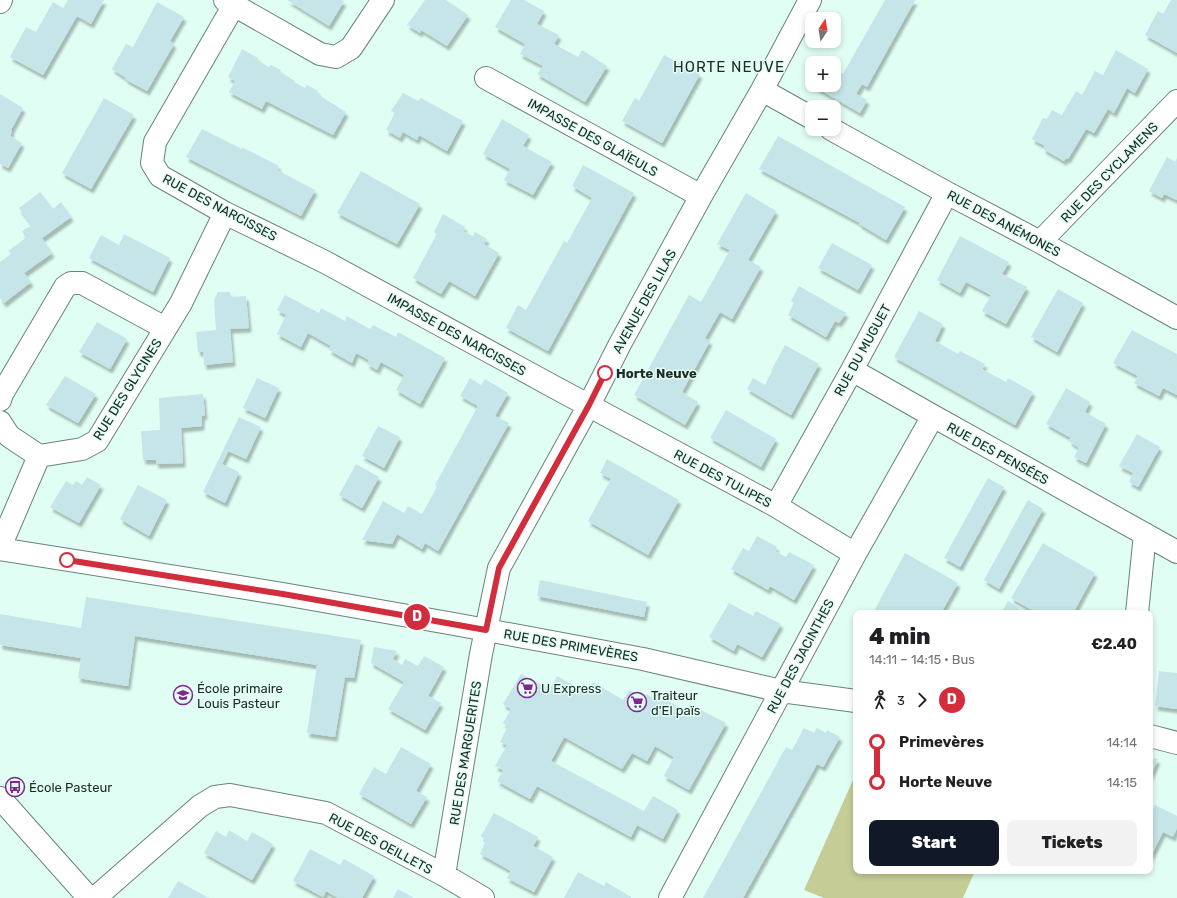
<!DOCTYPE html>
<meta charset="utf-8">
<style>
body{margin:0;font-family:Rubik,sans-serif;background:#f2f2f2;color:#202124;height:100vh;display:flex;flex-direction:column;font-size:15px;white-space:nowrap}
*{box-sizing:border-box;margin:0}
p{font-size:13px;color:#757577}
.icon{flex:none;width:22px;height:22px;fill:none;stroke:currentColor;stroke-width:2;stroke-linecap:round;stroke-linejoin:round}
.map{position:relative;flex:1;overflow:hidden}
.drawer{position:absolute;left:853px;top:610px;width:300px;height:264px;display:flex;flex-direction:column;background:#fff;border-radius:8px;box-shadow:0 2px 6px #0003}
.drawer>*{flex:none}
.badge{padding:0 8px;border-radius:13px;font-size:14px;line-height:26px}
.needle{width:26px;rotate:12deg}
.controls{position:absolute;left:805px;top:12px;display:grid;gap:8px}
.controls a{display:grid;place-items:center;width:36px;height:36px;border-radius:8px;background:#fff;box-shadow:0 2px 6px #0003;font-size:20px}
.map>.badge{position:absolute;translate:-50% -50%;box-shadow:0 0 0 2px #fff}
.legs{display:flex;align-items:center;gap:6px;height:44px;padding:0 16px;font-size:13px}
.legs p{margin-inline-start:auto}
.head{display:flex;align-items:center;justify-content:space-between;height:68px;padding:0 16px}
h1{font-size:22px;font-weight:800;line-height:30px}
.primary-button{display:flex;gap:8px;margin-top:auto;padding:8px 16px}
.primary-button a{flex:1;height:46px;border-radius:8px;background:#111827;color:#fff;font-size:16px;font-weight:800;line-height:46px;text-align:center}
.primary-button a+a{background:#f2f2f2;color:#202124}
ul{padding:0 16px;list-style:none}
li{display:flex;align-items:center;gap:14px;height:40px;font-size:15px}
li i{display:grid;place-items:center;width:6px;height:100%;margin:0 5px;background:currentColor}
li i::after{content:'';width:10px;height:10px;margin:-5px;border:3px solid;border-radius:50%;background:#fff}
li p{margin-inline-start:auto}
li:first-child i{background:linear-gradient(#0000 50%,currentColor 0)}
li:last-child i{background:linear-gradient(currentColor 50%,#0000 0)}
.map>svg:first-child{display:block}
.green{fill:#c5cc96}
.building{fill:#c5e5e8;filter:url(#shadow)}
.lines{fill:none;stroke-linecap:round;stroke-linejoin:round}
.minor-casing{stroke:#68837a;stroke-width:24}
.minor{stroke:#fff;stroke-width:22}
.line-1-casing{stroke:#fff;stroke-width:9}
.line-1{stroke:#d12d3d;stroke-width:6}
.stop-1-dot{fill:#fff;stroke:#d12d3d;stroke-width:2}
.labels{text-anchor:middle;stroke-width:3;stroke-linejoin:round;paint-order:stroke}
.street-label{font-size:13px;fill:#202b27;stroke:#e0fef4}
.stop-label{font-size:13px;font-weight:bold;fill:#202b27;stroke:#e0fef4;text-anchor:start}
.poi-label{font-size:13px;fill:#202b27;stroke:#e0fef4;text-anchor:start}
.quarter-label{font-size:15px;letter-spacing:1px;fill:#202b27;stroke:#e0fef4}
</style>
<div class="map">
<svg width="1177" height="898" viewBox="0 0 1177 898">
<defs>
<filter id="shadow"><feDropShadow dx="2.5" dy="4.5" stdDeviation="1" flood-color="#0004"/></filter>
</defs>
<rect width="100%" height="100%" fill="#e0fef4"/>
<!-- green -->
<path class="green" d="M853 780 856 782V871H975L963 898H824L804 890Z"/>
<!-- building -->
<path class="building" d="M68 0H104L91 24 77 16 43 75 10 57 26 27 36 32 53 2 63 8Z
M287 0H341L344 1 329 26Z
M425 0H446L468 15 447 46 421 30 420 33 407 25Z
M511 0H524L544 11 537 24 559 35 554 44 578 57 582 50 607 66 585 102 537 74 543 66 520 54 525 44 495 27Z
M885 0H915L867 87 862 84 856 94 867 100 860 113 808 83 812 76V85H834V69L843 74Z
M1171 0H1177V53L1145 35 1158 11 1163 14Z
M157 2 184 17 170 41 174 44 147 91 125 79 126 78 112 69 126 44 133 47Z
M242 49 258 58 257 60 269 67 271 65 281 70 280 72 295 81 294 82 305 88 307 85 318 91 317 94 346 112 333 135 266 101 262 109 229 92 235 81 228 77Z
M1116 50 1148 69 1135 93 1127 88 1114 113 1108 109 1094 133 1086 129 1068 159 1066 158 1064 161 1043 149 1045 146 1032 139 1043 118 1047 119 1052 110 1062 115 1076 91 1082 95 1095 71 1103 75Z
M664 55 700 74 662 143 622 121 635 98 639 101Z
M403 93 418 101 421 98 463 121 447 151 419 135 417 140 403 132 400 138 386 130 395 113 391 111Z
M0 94 23 108 11 130 12 131 10 136 22 143 8 168 0 164Z
M104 98 134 115 91 189 62 173Z
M502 119 529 135 523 146 552 162 533 195 504 180 510 169 483 154Z
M202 129 242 149V147L279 166 277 170 315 190 301 216 186 157Z
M778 136 905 207 886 240 859 224 860 223 759 169Z
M1167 157 1175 162 1177 158V200L1164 194 1162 198 1149 191Z
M583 165 634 193 548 351 506 328 518 305 526 310 564 241 567 243 592 198 572 186Z
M361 171 420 204 397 244 337 213Z
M40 192 53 209 61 202 71 217 42 238 52 253 24 273 31 282 4 303 0 298V262L11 254 8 251 26 238 22 231 32 225 19 208Z
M746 193 776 211 748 260 761 267 732 319 720 312 705 338 710 341 682 392 698 402 685 425 634 395 689 295 701 302 730 250 717 244Z
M443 214 465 227 463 231 473 236 475 232 487 239 484 244 499 253 475 296 449 281 441 294 413 278 437 234 434 232Z
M124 234 170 258 153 292 89 258 101 235 119 245Z
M960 236 1009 262 1002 274 1027 287 1006 324 982 311 991 295 966 282 960 293 937 280Z
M832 243 872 265 858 290 818 268Z
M799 286 846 313 839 323 835 321 826 337 788 315 794 303 791 301Z
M1058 289 1083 303 1057 352 1031 337Z
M218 292H230L231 297 246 296 249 328 230 329 233 362 204 365 203 352H198L196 332 216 330 214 300Z
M285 295 319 313 321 308 345 321 347 316 370 329 373 325 396 337 398 332 445 358 420 404 396 390 404 375 381 362 377 370 367 364 369 360 356 353 352 363 329 350 331 346 308 333 301 347 277 334 286 315 277 310Z
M919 311 943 324 935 341 958 354 960 351 985 364 982 369 1006 382 1008 378 1033 392 1015 425 894 357Z
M97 322 127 339 110 369 79 352Z
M1132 330 1177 354V395L1163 388 1159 396 1134 383 1138 376 1113 363Z
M785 345 819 364 791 415 747 389 753 378 765 385 772 371H771Z
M65 376 96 394 78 423 46 405Z
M257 378 279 388 265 418 243 408Z
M470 378 481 385 485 379 508 393 495 416 509 423 438 551 425 543 422 549 397 534 392 544 362 540 383 501 404 513 408 506 422 514 437 487 435 485 478 406 460 396Z
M1066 388 1090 402 1085 412 1106 424 1086 463 1074 457 1079 448 1069 441 1071 438 1046 424Z
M203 394 205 415 202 416V426L181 428 183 463 156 464V460H143L141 431 160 430 159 398Z
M726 410 776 439 761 467 710 438Z
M239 417 261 427 246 459 228 451 222 464 239 472 225 503 203 492Z
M378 426 400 437 384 468 362 456Z
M1137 434 1160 447 1138 487 1129 482 1133 473 1119 466Z
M607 459 679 500 648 555 588 521 611 479 600 473Z
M356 464 379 477 362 508 339 495Z
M87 477 101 485 79 523 50 507 66 481 73 485 76 481 82 485Z
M988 478 1004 487 960 567 944 558Z
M138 485 167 500 149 536 120 519Z
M1028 500 1043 509 999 589 984 580Z
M757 536 777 547 775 551 786 557 789 552 814 565 794 600 770 586 768 590 731 569 743 548 749 551Z
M1043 543 1095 573 1073 613H1037L1011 598Z
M905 553 958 583 941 613H882L875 609Z
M540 580 647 602 644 617 537 596Z
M86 597 361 640 354 678 345 677 335 737 307 733 317 665 135 636 128 686 78 678 81 658 0 645V614L81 628Z
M1008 601 1019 607 1016 613H1001Z
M729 603 753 616 756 611 781 624 762 657 737 644 734 651 709 637Z
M374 647 397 651 393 659 402 665 405 659 418 666 424 656 444 667 428 696 441 703 425 730 388 709 404 682 371 663Z
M1159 671 1177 673V709L1155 706Z
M521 674 550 689 557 676 587 693 593 682 623 700 629 690 642 698 646 694 660 702 663 698 693 715 697 708 726 723 689 790 664 776 674 757 655 746 647 761 632 753 622 769 564 737 551 761 644 811 653 796 678 810 663 839 637 825 631 837 537 786 530 799 497 781 503 770 495 766 507 745 500 742 508 726 503 723 511 709 503 704Z
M804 728 814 733 817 728 826 733 827 730 840 737 823 767 817 764 743 898H703L786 747 792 750Z
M401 747 431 764 416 791 427 797 411 824 359 794 374 767 386 774Z
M1150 758 1158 759 1150 777Z
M1155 805 1177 816V828L1173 837 1163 832 1150 858V816Z
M494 813 538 837 533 846 553 857 534 892 507 878 511 871 480 854 486 840 481 836Z
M229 830 247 841 252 832 273 844 252 880 204 853 216 831 226 837Z
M310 849 340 865 344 859 374 876 362 898H338L326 891 323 897 293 881Z
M578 872 604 886 606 882 631 897V898H564Z
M178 881 209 898H168Z
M398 889 414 898H393Z"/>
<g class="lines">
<!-- minor casing -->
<g class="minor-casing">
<path id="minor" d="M225 0 320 54 336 57 351 48 383 0
M0 2 1 0
M234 5 155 142 152 163 160 176 225 213 325 262 556 388 776 506 855 554
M486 78 701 196
M762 90 812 118
M831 129 947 193 1040 242 1177 318
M1040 242 1177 101
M852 370 933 416 1177 552
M0 400 2 394 65 287 71 283H82L165 328
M0 422 9 436 39 456
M776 506 852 370 947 193
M0 547 39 456 82 449 97 441 181 303 225 213
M0 549 283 594 454 624 643 659 781 691 856 701
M1137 613 1145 534
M1150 736 1177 743
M0 798 89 898
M444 875 481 654 499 568 589 405 620 344 701 196 762 90 810 0
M95 898 200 806 215 797 230 795 326 813 444 875 483 898
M670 898 855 554 933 416"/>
</g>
<!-- minor -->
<use href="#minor" class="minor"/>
</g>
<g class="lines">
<!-- line-1 casing -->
<g class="line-1-casing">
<path id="line-1" d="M67 560 283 594 486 630 499 568 589 405 605 373"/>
</g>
<!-- line-1 -->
<use href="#line-1" class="line-1"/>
</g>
<!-- icons -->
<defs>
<g id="supermarket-ring" transform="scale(1)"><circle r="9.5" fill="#e0fef4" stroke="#822590" stroke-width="1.5"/><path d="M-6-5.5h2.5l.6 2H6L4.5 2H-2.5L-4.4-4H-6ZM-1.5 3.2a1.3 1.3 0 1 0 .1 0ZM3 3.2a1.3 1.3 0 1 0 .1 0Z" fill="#822590"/></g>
<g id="school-ring" transform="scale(1)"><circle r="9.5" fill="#e0fef4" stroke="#822590" stroke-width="1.5"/><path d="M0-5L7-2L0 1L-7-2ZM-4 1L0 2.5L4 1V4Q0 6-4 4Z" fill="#822590"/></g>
<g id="bus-ring" transform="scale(1)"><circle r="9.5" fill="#e0fef4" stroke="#822590" stroke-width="1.5"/><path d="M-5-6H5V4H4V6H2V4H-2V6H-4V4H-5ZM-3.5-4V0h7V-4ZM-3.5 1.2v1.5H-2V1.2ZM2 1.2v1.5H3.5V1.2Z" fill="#822590"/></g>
</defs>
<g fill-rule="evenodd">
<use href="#supermarket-ring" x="527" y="688"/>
<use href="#school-ring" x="183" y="695"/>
<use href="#supermarket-ring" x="637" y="702"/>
<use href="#bus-ring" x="15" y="787"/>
</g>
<!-- markers -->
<g class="stop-1-dot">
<circle cx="605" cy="373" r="7"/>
<circle cx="67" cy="560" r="7"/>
</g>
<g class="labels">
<!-- street labels -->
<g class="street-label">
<text transform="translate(593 137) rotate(29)" y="5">IMPASSE DES GLAÏEULS</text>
<text transform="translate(1109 172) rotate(-46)" y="5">RUE DES CYCLAMENS</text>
<text transform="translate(220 207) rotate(28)" y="5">RUE DES NARCISSES</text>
<text transform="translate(1004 223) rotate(28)" y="5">RUE DES ANÉMONES</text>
<text transform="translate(644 301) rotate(-61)" y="5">AVENUE DES LILAS</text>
<text transform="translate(457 334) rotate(29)" y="5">IMPASSE DES NARCISSES</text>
<text transform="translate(862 350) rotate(-61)" y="5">RUE DU MUGUET</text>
<text transform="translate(127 389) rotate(-58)" y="5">RUE DES GLYCINES</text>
<text transform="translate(998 453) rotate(29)" y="5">RUE DES PENSÉES</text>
<text transform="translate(723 478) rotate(28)" y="5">RUE DES TULIPES</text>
<text transform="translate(571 645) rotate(10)" y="5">RUE DES PRIMEVÈRES</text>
<text transform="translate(800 656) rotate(-62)" y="5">RUE DES JACINTHES</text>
<text transform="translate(465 753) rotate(-81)" y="5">RUE DES MARGUERITES</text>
<text transform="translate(381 843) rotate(28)" y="5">RUE DES OEILLETS</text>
</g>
<!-- stop labels -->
<g class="stop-label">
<text x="616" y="378">Horte Neuve</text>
</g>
<!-- poi labels -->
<g class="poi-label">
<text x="197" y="693">École primaire<tspan x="197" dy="15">Louis Pasteur</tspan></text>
<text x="541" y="693">U Express</text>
<text x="651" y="700">Traiteur<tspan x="651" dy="15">d'El païs</tspan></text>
<text x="29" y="792">École Pasteur</text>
</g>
<!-- quarter labels -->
<g class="quarter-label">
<text x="729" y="72">HORTE NEUVE</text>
</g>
</g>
</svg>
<div class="controls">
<a><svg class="needle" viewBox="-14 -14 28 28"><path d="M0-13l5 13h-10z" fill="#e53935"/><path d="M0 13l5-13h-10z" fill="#757577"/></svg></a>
<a>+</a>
<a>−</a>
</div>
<b class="badge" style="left:417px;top:617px;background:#d12d3d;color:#fff">D</b>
<section class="drawer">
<div class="head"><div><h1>4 min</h1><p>14:11 – 14:15 · Bus</p></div><b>€2.40</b></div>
<div class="legs"><svg class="icon" aria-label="walk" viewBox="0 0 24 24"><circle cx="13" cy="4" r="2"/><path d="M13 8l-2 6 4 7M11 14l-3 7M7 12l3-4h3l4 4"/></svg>3<svg class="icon" aria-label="forward" viewBox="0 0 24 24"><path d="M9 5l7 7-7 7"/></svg><b class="badge" style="background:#d12d3d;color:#fff">D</b></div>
<ul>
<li><i style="color:#d12d3d"></i><b>Primevères</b><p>14:14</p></li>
<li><i style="color:#d12d3d"></i><b>Horte Neuve</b><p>14:15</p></li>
</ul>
<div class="primary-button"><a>Start</a><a>Tickets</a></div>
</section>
</div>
